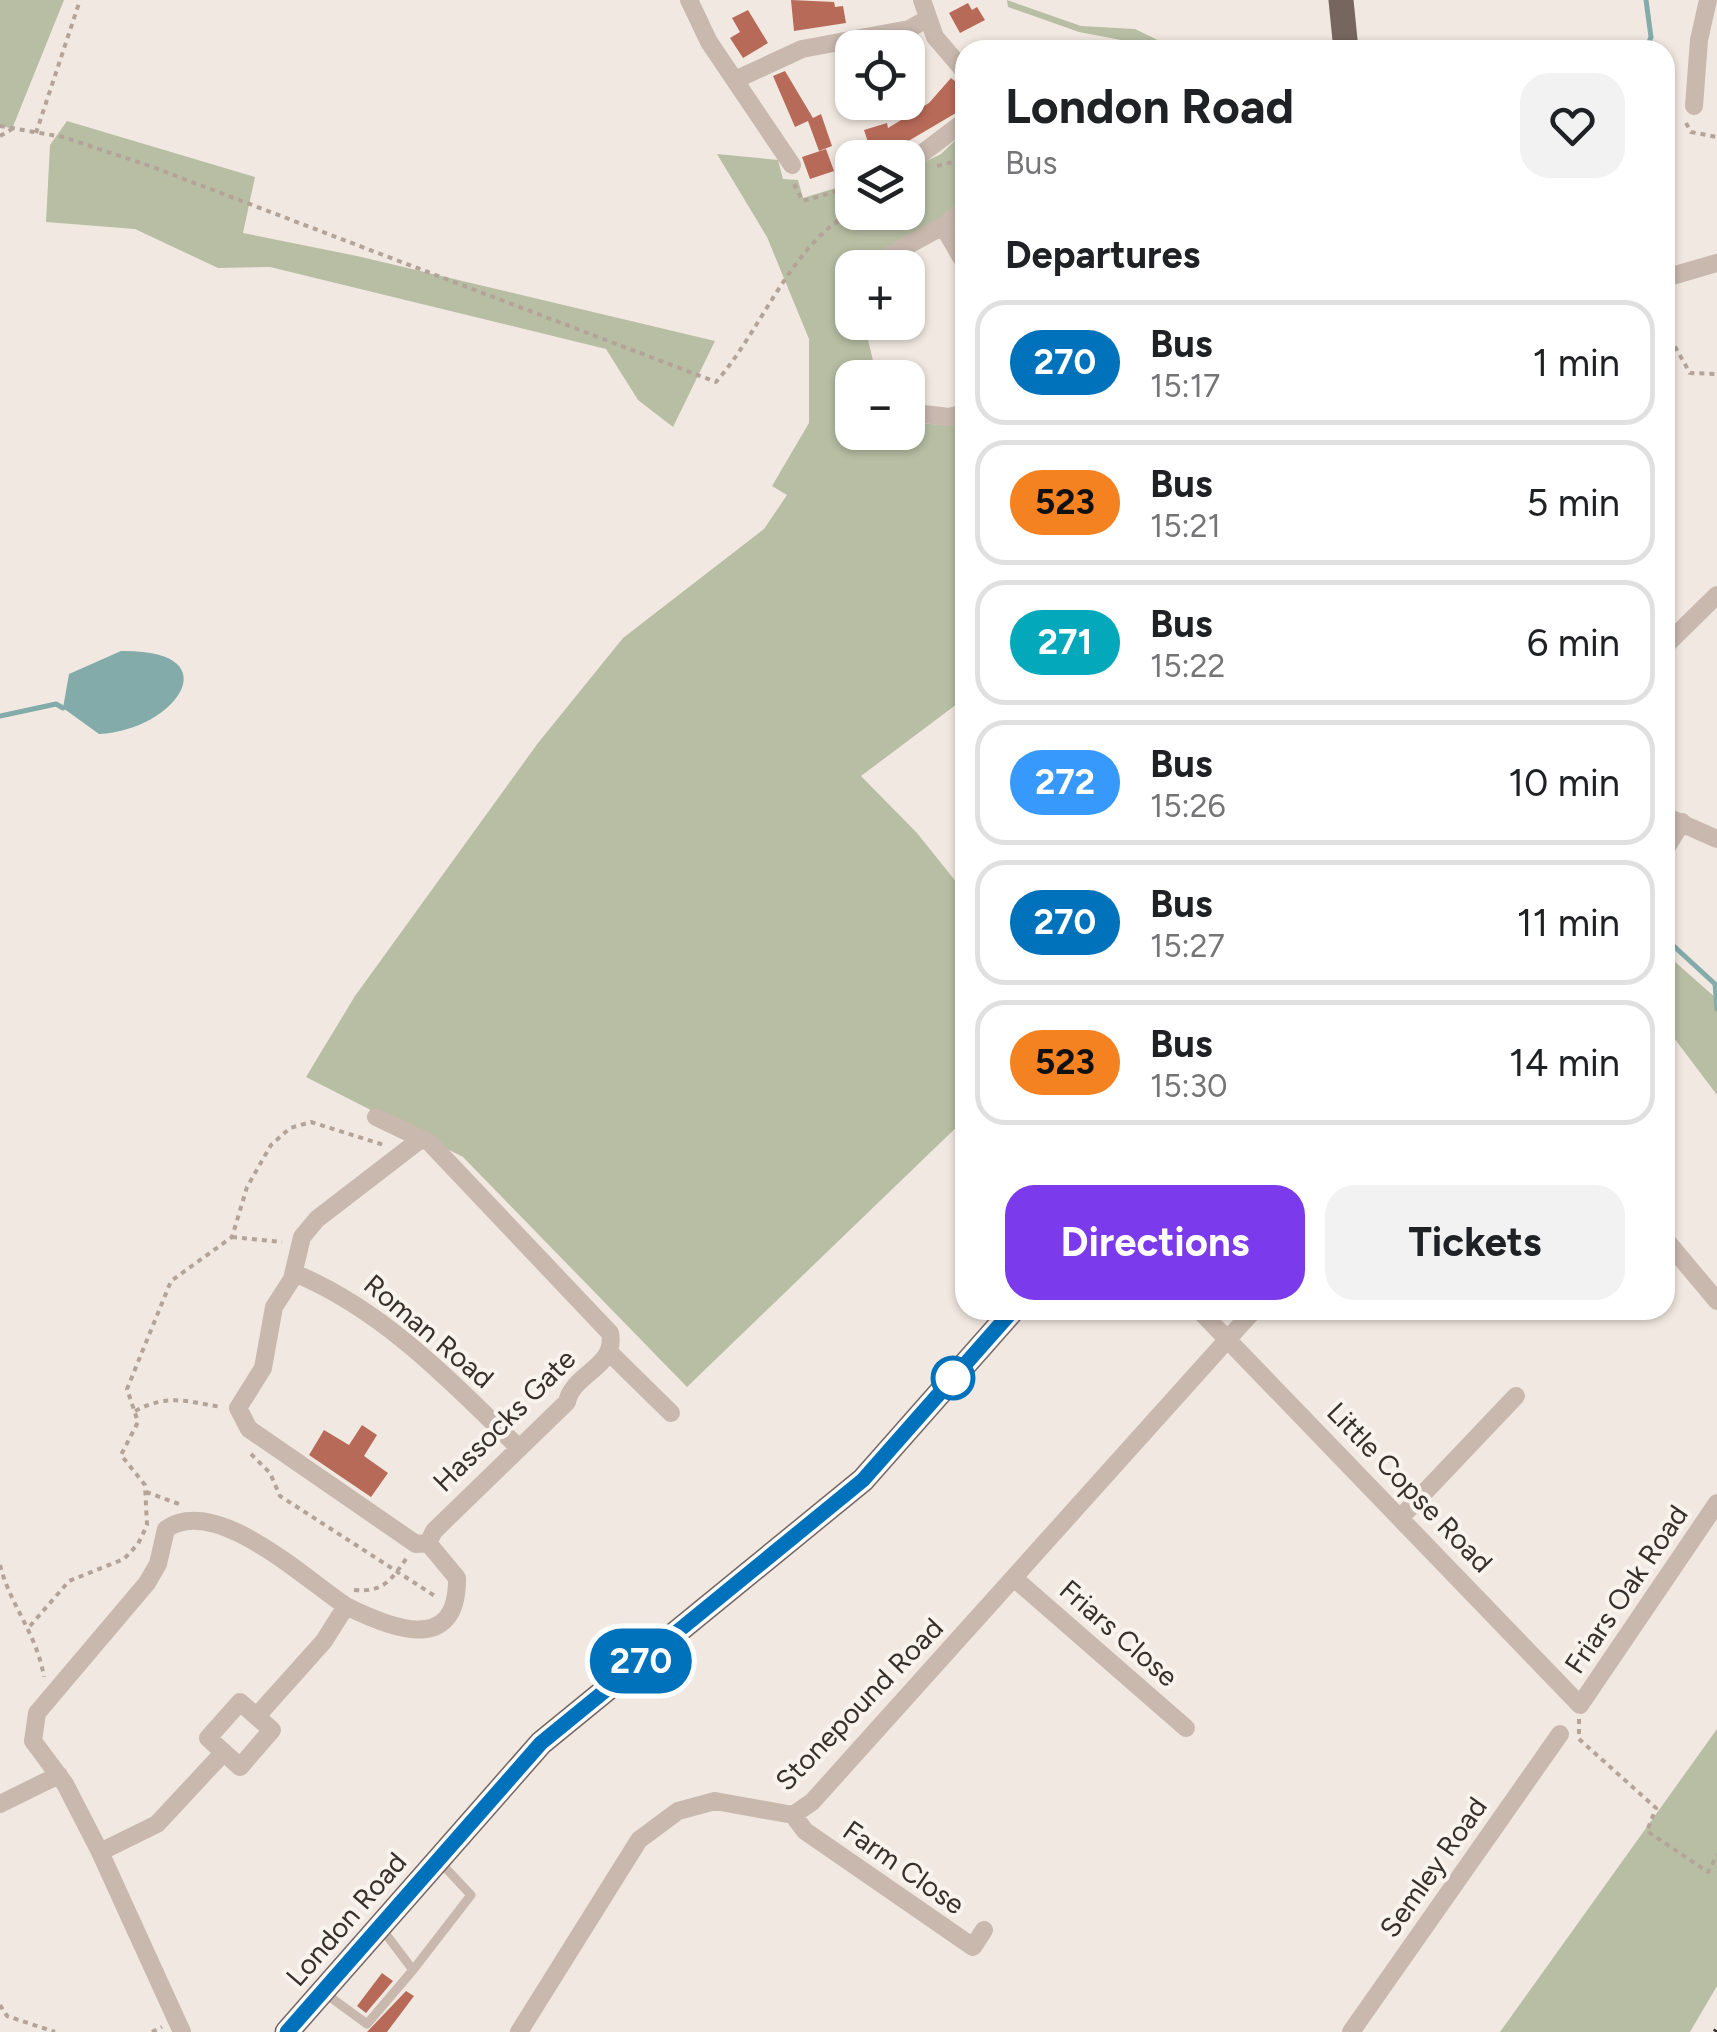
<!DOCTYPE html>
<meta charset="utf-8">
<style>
body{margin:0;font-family:Figtree,sans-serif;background:#f2f2f2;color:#202124;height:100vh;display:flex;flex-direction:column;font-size:38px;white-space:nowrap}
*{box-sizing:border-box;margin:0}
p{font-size:32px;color:#757577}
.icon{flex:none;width:55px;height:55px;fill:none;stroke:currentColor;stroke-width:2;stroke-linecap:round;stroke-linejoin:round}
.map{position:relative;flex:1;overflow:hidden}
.side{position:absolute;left:955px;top:40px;width:720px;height:1280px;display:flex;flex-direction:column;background:#fff;border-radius:30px;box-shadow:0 2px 8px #0004}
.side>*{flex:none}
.badge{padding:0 20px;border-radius:32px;font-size:35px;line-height:65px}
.buttons{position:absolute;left:835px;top:30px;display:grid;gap:20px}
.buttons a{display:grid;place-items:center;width:90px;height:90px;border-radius:20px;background:#fff;box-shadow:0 2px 8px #0004;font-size:50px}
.map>.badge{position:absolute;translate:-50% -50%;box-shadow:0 0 0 5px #fff}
h2{padding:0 50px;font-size:38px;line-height:90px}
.round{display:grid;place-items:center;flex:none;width:105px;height:105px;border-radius:30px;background:#f2f2f2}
.overview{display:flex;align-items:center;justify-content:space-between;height:170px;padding:0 50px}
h1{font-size:48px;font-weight:700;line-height:75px}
.action{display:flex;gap:20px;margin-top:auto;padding:20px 50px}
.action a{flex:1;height:115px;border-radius:30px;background:#7c3aed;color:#fff;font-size:40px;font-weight:700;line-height:115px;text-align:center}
.action a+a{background:#f2f2f2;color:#202124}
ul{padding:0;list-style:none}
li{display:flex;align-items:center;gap:30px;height:125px;margin:0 20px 15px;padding:0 30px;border:5px solid #e0e0e0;border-radius:30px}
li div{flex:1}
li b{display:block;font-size:38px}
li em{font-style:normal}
li .badge{min-width:110px;font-weight:700;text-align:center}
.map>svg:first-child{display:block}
.green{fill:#b7bea3}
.water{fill:#83abaa}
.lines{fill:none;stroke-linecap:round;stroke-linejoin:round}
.stream{stroke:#83abaa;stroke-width:5}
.building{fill:#b86a58}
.path{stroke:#b3a398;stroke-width:4;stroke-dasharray:5 5;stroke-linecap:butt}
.service{stroke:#c8b8ae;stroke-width:9}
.minor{stroke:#c8b8ae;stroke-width:18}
.primary{stroke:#77655f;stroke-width:25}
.rail{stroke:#372f2c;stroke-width:5;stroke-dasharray:2.5 8;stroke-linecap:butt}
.line-casing{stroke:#fff;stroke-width:22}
.line{stroke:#0072bc;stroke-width:15}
.stop-dot{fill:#fff;stroke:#0072bc;stroke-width:5}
.labels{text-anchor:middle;stroke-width:8;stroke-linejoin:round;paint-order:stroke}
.street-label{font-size:28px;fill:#372f2c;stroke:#f9f3ed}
</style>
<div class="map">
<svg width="1717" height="2032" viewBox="0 0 1717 2032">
<rect width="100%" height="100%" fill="#f1e9e1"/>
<!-- green -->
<path class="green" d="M0 0H64L12 129 0 125Z
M1007 0 1081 26 1135 29 1178 50H1151L1147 45 1079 32 1008 7Z
M67 121 255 177 243 233 357 256 715 341 673 427 638 400 606 349 270 267 218 268 135 229 46 222 50 145Z
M965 131V198L932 224 850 268 852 322 864 323 877 377 852 378V432H908V425C927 420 945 429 965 423V698L861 776 917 833 965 893V1119L687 1387 463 1157 306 1077 355 996 538 743 623 638 764 529 787 495 772 486 809 423V339L767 237 717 154 778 160 783 179 798 180 803 198 852 183V212H908V170L941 154Z
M1665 953 1717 999V1095L1665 1026Z
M1717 1729V1986L1690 2032H1500Z"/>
<!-- water -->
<path class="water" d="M121 651C232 649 177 730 99 734L63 708 69 674Z"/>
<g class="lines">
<!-- stream -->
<path class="stream" d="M1646 0 1651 37 1646 50
M0 716 56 704 63 708
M1665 938 1715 984 1717 1009"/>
</g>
<!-- building -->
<path class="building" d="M791 0 834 2 835 7 843 6 846 23 794 31Z
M968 3 972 10 977 7 985 20 960 33 949 13Z
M748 10 768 43 743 58 730 38 740 32 732 18Z
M785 71 813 118 821 114 832 146 819 151 808 121 795 127 773 76Z
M951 78 965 89 961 110 905 143 872 154 864 130 887 123 888 128 929 103Z
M826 149 834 171 810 179 802 157Z
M362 1425 377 1435 364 1456 388 1473 371 1497 309 1455 324 1430 349 1445Z
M382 1973 393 1981 366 2013 357 2006Z
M406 1991 414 1996 387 2032H367Z"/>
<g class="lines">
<!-- path -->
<path class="path" d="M1686 123 1691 132 1717 137
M0 126 63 137 150 166 716 382C761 331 793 241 853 212
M36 133 80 0
M0 136 12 129
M937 166 965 159
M794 184 803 201 852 187
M1665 329 1690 373 1717 374
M232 1237 282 1242
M135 1411C168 1394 186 1401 221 1407
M251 1454 270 1473 280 1496 438 1598
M146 1492 179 1504
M0 1565C10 1605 37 1634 44 1677
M354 1590C384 1593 392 1579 408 1556
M30 1626 69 1581 124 1559 138 1544 147 1525 145 1485 121 1455 138 1422 127 1389 171 1281 232 1237 247 1187 271 1145 290 1128 311 1122 384 1145
M1579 1719V1739L1656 1808 1647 1831 1708 1872 1717 1855
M0 2005 7 2016 55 2032
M152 2032 162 2027"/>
<!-- service -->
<path class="service" d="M413 1970 471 1895 440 1862
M326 1994 367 2024 413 1970 382 1929"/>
<!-- minor -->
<path class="minor" d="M689 0 709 42 792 165
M922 0 935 37 965 72
M735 80 802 49 909 29 927 19
M1694 106 1699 40 1708 0
M908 164 965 121
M965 209 943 226 965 264
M870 266 943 226
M1665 278 1717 263
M915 413 949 417 965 413
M1665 646 1717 595
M1665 816 1717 839
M1665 850 1682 822
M421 1139 317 1219 302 1237 292 1279 274 1307 263 1368 238 1408 249 1429 416 1544 428 1543
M1665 1239 1717 1301
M294 1273C382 1309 451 1381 518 1447
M1199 1310 1580 1705 1717 1503
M610 1353 671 1413
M1402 1516 1516 1396
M1015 1579 1186 1728
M240 1702 272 1730 240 1767 208 1738Z
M257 1716 324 1641 346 1606C388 1627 458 1657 457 1578L428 1543 434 1531 567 1402C573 1373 617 1367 610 1333L430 1143 376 1117
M0 1804 59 1775
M793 1815 805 1831 973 1947 984 1930
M100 1852 157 1824 224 1752
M182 2032 100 1852 65 1784 33 1741 37 1713 147 1583 158 1564 166 1529C216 1494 306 1580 346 1606
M519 2032 639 1840 678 1811 715 1801 793 1815 812 1802 1254 1310
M1351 2032 1560 1734"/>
<!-- primary -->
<path class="primary" d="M1341 0 1346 50
M287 2032 541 1743 863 1480 1013 1310"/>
<!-- rail -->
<path class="rail" d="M1715 2032 1717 2029"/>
</g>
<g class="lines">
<!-- line casing -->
<g class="line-casing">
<path id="line" d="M287 2032 541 1743 863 1480 1013 1310"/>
</g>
<!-- line -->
<use href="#line" class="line"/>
</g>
<!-- markers -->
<circle class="stop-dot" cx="953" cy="1378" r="20"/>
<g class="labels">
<!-- street labels -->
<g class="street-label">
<text transform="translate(429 1331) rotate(40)" y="10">Roman Road</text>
<text transform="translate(504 1420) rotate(-45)" y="10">Hassocks Gate</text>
<text transform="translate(1410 1487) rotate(46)" y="10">Little Copse Road</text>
<text transform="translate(1626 1589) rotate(-56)" y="10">Friars Oak Road</text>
<text transform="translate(1119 1633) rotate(41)" y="10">Friars Close</text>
<text transform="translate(859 1704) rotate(-46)" y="10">Stonepound Road</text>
<text transform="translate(904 1867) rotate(35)" y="10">Farm Close</text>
<text transform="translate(1433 1867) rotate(-55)" y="10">Semley Road</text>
<text transform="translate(346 1919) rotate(-49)" y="10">London Road</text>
</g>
</g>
</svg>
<div class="buttons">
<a><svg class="icon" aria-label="locate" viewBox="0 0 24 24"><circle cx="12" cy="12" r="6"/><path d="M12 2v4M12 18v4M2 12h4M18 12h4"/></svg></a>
<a><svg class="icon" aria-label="layers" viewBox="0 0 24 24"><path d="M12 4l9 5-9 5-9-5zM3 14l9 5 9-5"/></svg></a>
<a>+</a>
<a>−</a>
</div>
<b class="badge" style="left:641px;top:1661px;background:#0072bc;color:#fff">270</b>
<section class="side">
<div class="overview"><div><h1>London Road</h1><p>Bus</p></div><a class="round"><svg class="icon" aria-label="heart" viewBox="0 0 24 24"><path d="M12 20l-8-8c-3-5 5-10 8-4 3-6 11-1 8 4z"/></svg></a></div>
<h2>Departures</h2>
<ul>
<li><span class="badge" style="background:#0072bc;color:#fff">270</span><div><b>Bus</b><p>15:17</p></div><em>1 min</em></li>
<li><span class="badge" style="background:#f58220;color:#111">523</span><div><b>Bus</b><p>15:21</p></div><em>5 min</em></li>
<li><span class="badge" style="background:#03a8ba;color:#fff">271</span><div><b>Bus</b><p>15:22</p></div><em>6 min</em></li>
<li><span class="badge" style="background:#3799fb;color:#fff">272</span><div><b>Bus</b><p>15:26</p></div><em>10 min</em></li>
<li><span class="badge" style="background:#0072bc;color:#fff">270</span><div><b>Bus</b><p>15:27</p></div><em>11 min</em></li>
<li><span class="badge" style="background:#f58220;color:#111">523</span><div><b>Bus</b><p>15:30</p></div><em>14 min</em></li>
</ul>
<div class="action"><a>Directions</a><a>Tickets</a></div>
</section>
</div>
